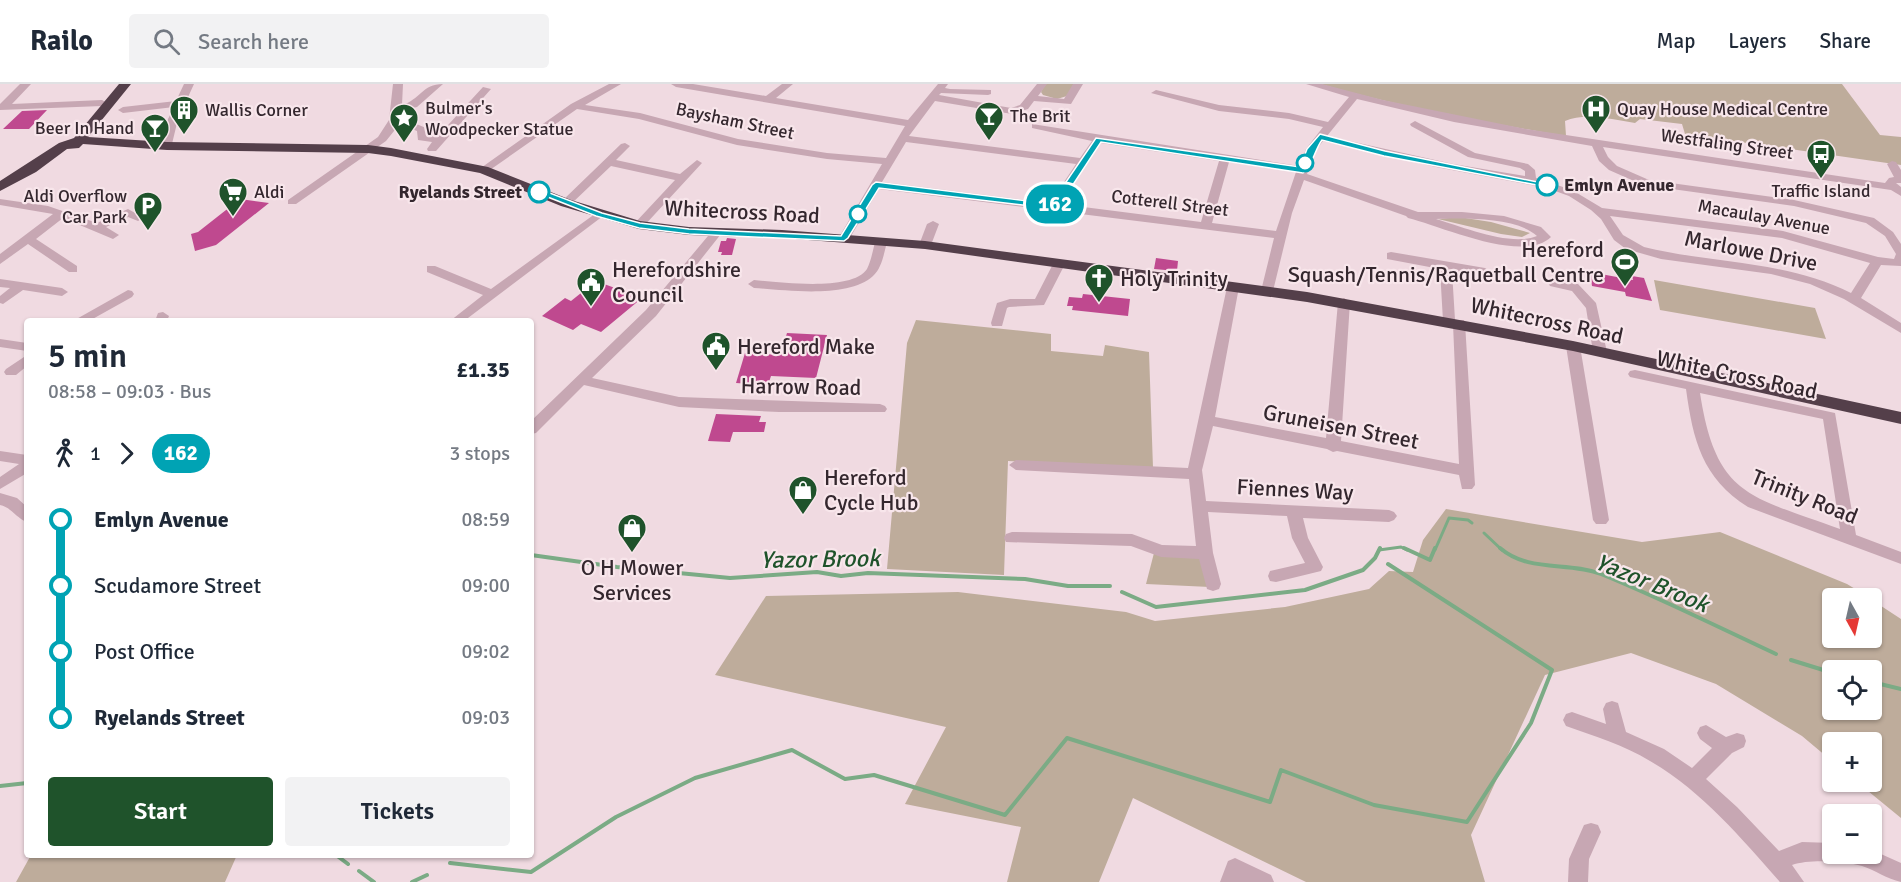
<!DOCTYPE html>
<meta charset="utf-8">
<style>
body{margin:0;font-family:Signika,sans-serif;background:#f2f2f3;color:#1f2937;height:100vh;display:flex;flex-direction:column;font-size:22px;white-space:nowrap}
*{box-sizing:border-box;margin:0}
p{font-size:20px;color:#747a83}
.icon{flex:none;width:33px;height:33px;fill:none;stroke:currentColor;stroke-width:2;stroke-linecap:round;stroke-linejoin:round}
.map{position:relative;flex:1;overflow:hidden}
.side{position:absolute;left:24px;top:234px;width:510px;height:540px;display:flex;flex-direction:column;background:#fff;border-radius:6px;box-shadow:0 2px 4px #0004}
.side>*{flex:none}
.badge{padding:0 12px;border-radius:20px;font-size:21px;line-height:39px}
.needle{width:39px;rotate:172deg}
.controls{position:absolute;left:1822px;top:504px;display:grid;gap:12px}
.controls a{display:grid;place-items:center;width:60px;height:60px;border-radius:6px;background:#fff;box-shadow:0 2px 4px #0004;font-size:30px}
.map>.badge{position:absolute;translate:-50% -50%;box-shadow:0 0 0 3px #fff}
.legs{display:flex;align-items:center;gap:9px;height:66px;padding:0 24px;font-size:20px}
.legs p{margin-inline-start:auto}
.overview{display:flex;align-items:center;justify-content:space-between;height:102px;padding:0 24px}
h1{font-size:33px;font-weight:600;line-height:45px}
.cta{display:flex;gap:12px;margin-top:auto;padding:12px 24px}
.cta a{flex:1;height:69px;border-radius:6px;background:#1f532b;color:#fff;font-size:24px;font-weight:600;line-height:69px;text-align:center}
.cta a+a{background:#f2f2f3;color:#1f2937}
ul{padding:0 24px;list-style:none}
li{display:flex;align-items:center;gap:21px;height:66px;font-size:22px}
li i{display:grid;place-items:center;width:9px;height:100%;margin:0 8px;background:currentColor}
li i::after{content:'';width:15px;height:15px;margin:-8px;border:4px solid;border-radius:50%;background:#fff}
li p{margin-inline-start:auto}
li:first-child i{background:linear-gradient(#0000 50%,currentColor 0)}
li:last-child i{background:linear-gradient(currentColor 50%,#0000 0)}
header{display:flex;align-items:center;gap:36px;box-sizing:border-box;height:84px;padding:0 30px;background:#fff;border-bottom:2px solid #e0e1e3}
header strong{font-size:28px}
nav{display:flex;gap:33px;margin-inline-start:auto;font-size:21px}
.search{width:420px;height:54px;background:#f2f2f3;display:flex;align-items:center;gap:15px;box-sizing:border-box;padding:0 21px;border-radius:6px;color:#747a83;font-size:22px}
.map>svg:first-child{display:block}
.green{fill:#beac9b;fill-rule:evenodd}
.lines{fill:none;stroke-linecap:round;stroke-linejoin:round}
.stream-far1{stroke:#7bab85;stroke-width:3}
.stream{stroke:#7bab85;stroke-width:4}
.building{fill:#bf498f}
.minor{fill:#c7a7b3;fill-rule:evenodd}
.highway{fill:#543f4a;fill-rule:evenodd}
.line-1{fill:#00a3b4;stroke:#fff;stroke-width:1.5}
.stop-1-dot{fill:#fff;stroke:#00a3b4;stroke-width:3}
.labels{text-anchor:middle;stroke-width:4.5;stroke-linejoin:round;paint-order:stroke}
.far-poi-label{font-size:18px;fill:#34272e;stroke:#f8e6eb;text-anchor:start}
.far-street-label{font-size:18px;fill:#34272e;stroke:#f8e6eb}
.far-stop-label{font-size:18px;font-weight:bold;fill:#34272e;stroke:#f8e6eb;text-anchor:start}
.street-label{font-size:22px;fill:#34272e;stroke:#f8e6eb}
.poi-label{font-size:22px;fill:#34272e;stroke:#f8e6eb;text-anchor:start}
.water-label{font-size:24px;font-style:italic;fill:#1f532b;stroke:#f8e6eb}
</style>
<header>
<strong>Railo</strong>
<div class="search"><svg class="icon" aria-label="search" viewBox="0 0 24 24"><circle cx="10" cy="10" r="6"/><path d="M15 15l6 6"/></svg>Search here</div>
<nav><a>Map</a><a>Layers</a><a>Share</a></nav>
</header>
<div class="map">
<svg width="1901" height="798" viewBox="0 0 1901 798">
<rect width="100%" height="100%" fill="#f0dae1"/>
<!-- green -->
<path class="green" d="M1045 0H1075L1067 12 1057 15 1043 11 1041 8Z
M1320 0H1842L1880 51 1901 53V81L1685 50 1682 40 1640 35 1635 39C1613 36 1586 28 1565 37L1566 52C1483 38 1401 23 1320 0Z
M1459 133 1491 138 1530 149 1522 153 1501 150 1438 135Z
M1654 196 1815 224 1826 255 1660 226Z
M916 236 1051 250V267L1103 272 1105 261 1149 268 1153 384 1008 377 1004 491 887 485 907 259Z
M1446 425 1642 458 1720 448 1847 500 1870 514H1833V554H1872V516L1901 535V734L1857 698H1872V658H1833V678L1802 652 1716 600 1631 569 1545 591 1471 751 1485 798H1306L1133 714 1099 798H1007L1021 743 905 720 946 643 715 591 766 512 958 508 1126 528 1155 537 1285 523 1369 505 1389 487 1413 488 1423 456ZM1833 586H1872V626H1833Z
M1154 469 1201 471 1210 503 1146 500Z
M31 771H237L225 798H16Z"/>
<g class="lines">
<!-- stream-far1 -->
<path class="stream-far1" d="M1484 449 1502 466
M1379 466 1401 463 1407 466
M1435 466 1449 434 1468 436 1472 439"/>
<!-- stream -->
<path class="stream" d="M1404 464 1430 476 1435 464
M1500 464C1529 489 1568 477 1601 490 1660 514 1718 543 1776 570
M531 471 617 483 730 494 817 488 841 492 868 489 1025 495 1068 502H1110
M1122 508 1156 523 1305 506 1363 486 1375 474 1380 464
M1791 576 1833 589
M1872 598 1901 605
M0 702 27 699
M336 771 348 780
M450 779 531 788 616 733 695 694 792 666 845 695 874 691 1005 731 1067 654 1270 718 1281 686 1374 721 1467 738 1531 639 1552 586 1388 480
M359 787 374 798
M412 798 427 791"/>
</g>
<!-- building -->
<path class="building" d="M47 26 29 45H3L22 27Z
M240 115 269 119 216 161 195 167 191 150 198 148Z
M727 154 736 155 732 171H721L722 168H718L721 157H726Z
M1156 174 1178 177 1177 187 1154 185Z
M1590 188 1633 196 1632 192 1644 194 1652 217 1626 212 1625 208 1592 202Z
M596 197 642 214 601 248 581 240 573 246 542 232 565 214 571 217Z
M1083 210 1130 215 1128 232 1072 226 1073 222H1067L1069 213 1082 214Z
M787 249 827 251 816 294 771 292 768 301 736 299 745 269 780 271Z
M716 330 761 332 759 338H766L764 348H733L730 358 708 357Z"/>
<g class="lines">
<!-- minor -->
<path class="minor" d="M20 0H31L12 20 102 16 107 19 102 22 0 26V20Z
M184 0H194L178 35 171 64 162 62 168 35 174 23 123 29 118 26 123 23 176 17Z
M393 0H403L402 21C420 16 422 0 443 0L417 23 401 27 397 41 414 39 426 44 427 51 437 53 483 3 491 5 436 67H428L427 65 432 58 418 56 417 47 412 45 394 47 386 57 296 120H288V116L378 53 389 36Z
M609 0H621L585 21 640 29 738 55 827 69 886 74 905 42 676 3 671 0H693L766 12 782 0H793L776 14 908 36 938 0H948L945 4 950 5 991 6V10L988 11 941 9 939 11 1011 24 1020 21 1037 0H1047L1038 12 1064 15 1073 0H1083L1071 20 1034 17 1028 25 1012 30 935 17 909 52 1080 74 1092 57 1032 44V40L1299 82 1306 65 1323 43 1289 35 1219 27 1151 9 1156 6 1219 21 1289 29 1328 38 1349 13 1306 0H1322L1383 16 1526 45 1885 99 1889 94 1894 93 1887 80 1892 77 1896 78 1901 86V99H1896L1901 103V112L1891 106 1603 63 1608 73 1617 82 1649 96 1794 116 1874 134 1893 148 1901 160V182L1881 181 1861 214 1901 239V249L1844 215 1810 200 1771 190 1661 175 1626 165 1614 156 1601 135 1591 126 1569 112 1547 104 1436 83 1323 57 1316 66 1307 90 1418 128H1462L1504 132 1541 143 1551 153C1523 180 1441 142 1408 134L1406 132 1304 96 1292 129 1273 207 1267 211 1261 207 1274 154 879 105 848 157H840L838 155 882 80 827 75 737 61 639 35 577 25 487 88 483 89 478 86 571 20ZM1357 15 1454 38 1592 62 1599 77 1609 86 1643 101 1794 122 1866 139 1885 152 1896 170 1894 175 1878 173 1783 147 1602 124 1572 106 1536 94 1535 86 1528 80 1475 69 1415 37 1410 40 1411 42 1468 73 1520 84 1525 87V92L1453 80 1327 52ZM906 58 1076 80 1050 119 882 98ZM1101 59 1219 77 1201 138 1060 120ZM1229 78 1296 88 1276 147 1212 139ZM1610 132 1782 154 1870 179 1851 209C1786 176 1713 180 1644 163L1623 151ZM1436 135C1463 134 1517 133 1537 152 1511 163 1463 143 1436 135Z
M625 59 630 62 616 76 680 90 697 76 702 79 643 143 639 144 633 141 675 96 611 82 570 121H562V117L621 60Z
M0 115 48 122 97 139 128 125 144 134 138 137 128 133 106 143 119 151 113 155 63 134 36 155 77 182V188H69L28 160 0 180V170L53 130 0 121Z
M599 127 603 128V132L464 237H450L483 211 427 188V182H435L491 205Z
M933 137 939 140 931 161 929 164H921L919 161 927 140Z
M717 144 721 146V150L656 232 592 294 679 313 880 320 885 322 887 325 885 328H779L679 323 584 301 536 349 531 350V337L646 226 713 146Z
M881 154 887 158C884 169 882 184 873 192 848 215 785 206 754 204L748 200 754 196C779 198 852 208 867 185 871 177 873 166 875 158Z
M1391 168 1485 184 1491 188 1485 192 1452 187 1455 236H1464L1465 239 1475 401 1472 405H1462L1459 391 1337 367 1333 368 1327 365 1213 342 1202 386 1206 417 1389 426 1394 428 1397 432 1394 436 1389 438 1303 434 1308 454 1323 483 1321 487 1276 498 1270 497 1268 492 1270 487 1305 479 1292 454 1287 432 1208 428 1213 469 1221 500 1219 505 1213 507 1207 505 1199 475 1161 473 1131 462 1006 458 1004 454 1006 450 1012 448 1132 450 1162 461 1196 462 1189 395 1016 386 1009 381 1016 376 1188 384 1227 203 1233 199 1239 203 1215 333 1326 354 1338 218 1344 214 1350 218 1341 357 1459 380 1453 240H1444L1443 237 1440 185 1387 175V169Z
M1059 176 1065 180 1044 221 1009 223 1007 224 1002 242H992L991 239 997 219 1010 215H1035L1053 180Z
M0 195 62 204 68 208 62 212 23 206 3 220 0 219V212L10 204 0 203Z
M1554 195 1578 200 1596 219 1607 268 1605 271H1595L1593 268 1586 224 1572 207 1550 202 1548 199 1550 196Z
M128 206 132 207 134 210 132 213 89 237H73Z
M163 228 169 232 167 237H155L158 229Z
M0 255 27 259V267L0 263Z
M1573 258 1580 262 1609 436 1606 440H1596L1593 436 1566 262Z
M27 271V282L16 291H6L4 288 6 285Z
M1635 286 1835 329 1856 451 1901 468V480L1748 423C1702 394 1693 356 1686 305L1630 293 1628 290 1630 287ZM1700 309 1823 335 1840 445C1750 412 1716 413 1700 309Z
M0 367 27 371V389L0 405V393L19 380 0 377Z
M0 409 17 414 27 423V438C16 434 11 423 0 421Z
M1612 617 1618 619 1626 648 1664 665 1692 684 1712 664 1700 655 1697 649 1700 643 1706 641 1726 653 1737 649 1744 651 1746 657 1744 663 1732 669 1706 695 1737 723 1779 767 1802 758 1833 759V770H1872V766L1901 779V798C1887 795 1875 786 1862 782 1844 777 1809 775 1792 781L1804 798H1780C1741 754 1702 707 1650 677 1624 661 1594 652 1566 642L1563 636 1566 630 1572 628 1606 640 1603 625 1606 619Z
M1591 739 1598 741 1601 748 1589 775 1588 798H1568L1569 775 1584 741Z
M1235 774 1271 791 1274 798H1220L1228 777Z"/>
<!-- highway -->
<path class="highway" d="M119 0H131L88 53 167 58 368 61 391 64 488 83 571 116 640 137 689 143 782 146 925 157 1307 208 1573 257 1901 328V340L1573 267 1307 218 925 165 782 154 689 151 639 145 561 122 480 89 391 72 368 69 167 66 83 60 79 64 67 65 36 88 0 107V97L59 59 74 54Z"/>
</g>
<!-- line-1 -->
<path class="line-1" d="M1320 50 1385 67 1552 101 1547 103 1384 72 1322 56C1315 65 1312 83 1303 89L1101 58 1057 125 879 104 848 154 844 157 689 150 639 144 596 132 535 108 542 106 602 129 640 139 689 145 841 152 872 101 876 98 1051 120 1096 54 1300 83 1307 65Z"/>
<!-- icons -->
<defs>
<g id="hospital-pin" transform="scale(1.5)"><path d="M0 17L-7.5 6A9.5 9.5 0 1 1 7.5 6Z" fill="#1f532b" stroke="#f8e6eb"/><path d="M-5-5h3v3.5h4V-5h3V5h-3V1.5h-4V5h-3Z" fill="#fff"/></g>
<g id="building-pin" transform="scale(1.5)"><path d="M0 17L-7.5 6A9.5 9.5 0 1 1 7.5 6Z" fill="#1f532b" stroke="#f8e6eb"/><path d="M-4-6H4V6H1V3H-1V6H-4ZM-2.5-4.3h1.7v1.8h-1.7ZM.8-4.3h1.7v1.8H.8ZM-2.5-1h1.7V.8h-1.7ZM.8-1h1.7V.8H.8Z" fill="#fff"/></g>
<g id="bar-pin" transform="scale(1.5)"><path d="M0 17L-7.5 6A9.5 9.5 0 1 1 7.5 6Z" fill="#1f532b" stroke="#f8e6eb"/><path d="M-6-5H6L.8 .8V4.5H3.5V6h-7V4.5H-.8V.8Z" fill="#fff"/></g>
<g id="sight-pin" transform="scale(1.5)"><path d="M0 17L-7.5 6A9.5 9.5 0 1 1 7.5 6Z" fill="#1f532b" stroke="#f8e6eb"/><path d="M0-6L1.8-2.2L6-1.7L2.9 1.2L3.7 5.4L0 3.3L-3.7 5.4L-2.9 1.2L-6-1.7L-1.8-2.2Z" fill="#fff"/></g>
<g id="bus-pin" transform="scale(1.5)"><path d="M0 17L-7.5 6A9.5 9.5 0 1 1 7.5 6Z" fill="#1f532b" stroke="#f8e6eb"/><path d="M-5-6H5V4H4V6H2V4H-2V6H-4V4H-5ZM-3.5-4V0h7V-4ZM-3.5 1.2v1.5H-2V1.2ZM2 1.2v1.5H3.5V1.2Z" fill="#fff"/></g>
<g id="supermarket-pin" transform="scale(1.5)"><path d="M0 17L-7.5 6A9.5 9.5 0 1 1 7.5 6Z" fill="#1f532b" stroke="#f8e6eb"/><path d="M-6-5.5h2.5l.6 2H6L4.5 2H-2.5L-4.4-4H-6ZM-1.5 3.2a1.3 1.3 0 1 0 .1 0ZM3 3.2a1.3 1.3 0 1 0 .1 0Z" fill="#fff"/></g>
<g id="parking-pin" transform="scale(1.5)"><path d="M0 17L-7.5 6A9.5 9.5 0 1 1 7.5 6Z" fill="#1f532b" stroke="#f8e6eb"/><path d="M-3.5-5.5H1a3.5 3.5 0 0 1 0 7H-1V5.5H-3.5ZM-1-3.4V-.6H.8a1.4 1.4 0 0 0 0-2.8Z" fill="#fff"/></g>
<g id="stadium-pin" transform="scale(1.5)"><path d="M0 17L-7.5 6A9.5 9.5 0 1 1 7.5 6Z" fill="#1f532b" stroke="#f8e6eb"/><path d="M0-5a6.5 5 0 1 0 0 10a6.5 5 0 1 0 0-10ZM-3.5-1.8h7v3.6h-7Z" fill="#fff"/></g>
<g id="church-pin" transform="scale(1.5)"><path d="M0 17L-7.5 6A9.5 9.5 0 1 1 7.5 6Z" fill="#1f532b" stroke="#f8e6eb"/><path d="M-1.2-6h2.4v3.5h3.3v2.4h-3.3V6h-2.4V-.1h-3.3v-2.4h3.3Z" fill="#fff"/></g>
<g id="civic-pin" transform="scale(1.5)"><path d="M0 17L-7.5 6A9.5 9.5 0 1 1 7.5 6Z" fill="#1f532b" stroke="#f8e6eb"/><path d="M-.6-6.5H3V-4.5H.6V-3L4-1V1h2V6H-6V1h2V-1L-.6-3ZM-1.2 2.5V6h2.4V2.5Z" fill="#fff"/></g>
<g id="shop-pin" transform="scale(1.5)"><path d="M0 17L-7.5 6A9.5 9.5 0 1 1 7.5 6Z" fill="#1f532b" stroke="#f8e6eb"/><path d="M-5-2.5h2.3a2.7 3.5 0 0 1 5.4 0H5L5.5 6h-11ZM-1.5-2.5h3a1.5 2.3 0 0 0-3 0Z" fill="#fff"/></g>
</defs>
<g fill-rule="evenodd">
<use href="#hospital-pin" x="1596" y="25"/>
<use href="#building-pin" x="184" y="26"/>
<use href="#bar-pin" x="989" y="32"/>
<use href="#sight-pin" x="404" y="34"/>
<use href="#bar-pin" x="155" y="44"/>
<use href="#bus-pin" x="1821" y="70"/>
<use href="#supermarket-pin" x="233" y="108"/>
<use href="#parking-pin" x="148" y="122"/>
<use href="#stadium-pin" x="1625" y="178"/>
<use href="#church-pin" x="1099" y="194"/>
<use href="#civic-pin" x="591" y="198"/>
<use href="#civic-pin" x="716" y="262"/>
<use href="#shop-pin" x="803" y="406"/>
<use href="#shop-pin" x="632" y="444"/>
</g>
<!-- markers -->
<g class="stop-1-dot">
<circle cx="1305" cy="79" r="8"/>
<circle cx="1547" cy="101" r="10"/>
<circle cx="539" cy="108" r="10"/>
<circle cx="858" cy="130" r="8"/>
</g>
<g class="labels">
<!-- far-poi labels -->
<g class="far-poi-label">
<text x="425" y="30">Bulmer's<tspan x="425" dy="21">Woodpecker Statue</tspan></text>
<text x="1617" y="31">Quay House Medical Centre</text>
<text x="205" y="32">Wallis Corner</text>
<text x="1010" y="38">The Brit</text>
<text x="134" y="50" text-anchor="end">Beer In Hand</text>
<text x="1821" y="113" text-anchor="middle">Traffic Island</text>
<text x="254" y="114">Aldi</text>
<text x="127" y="118" text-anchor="end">Aldi Overflow<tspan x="127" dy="21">Car Park</tspan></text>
</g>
<!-- far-street labels -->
<g class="far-street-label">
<text transform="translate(735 37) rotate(12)" y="6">Baysham Street</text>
<text transform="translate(1727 60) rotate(8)" y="6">Westfaling Street</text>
<text transform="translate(1170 119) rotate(7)" y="6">Cotterell Street</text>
<text transform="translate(1764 133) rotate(10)" y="6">Macaulay Avenue</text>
</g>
<!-- far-stop labels -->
<g class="far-stop-label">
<text x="1564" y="107">Emlyn Avenue</text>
<text x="522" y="114" text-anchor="end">Ryelands Street</text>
</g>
<!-- street labels -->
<g class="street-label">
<text transform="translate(742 127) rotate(3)" y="8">Whitecross Road</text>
<text transform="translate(1751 166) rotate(11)" y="8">Marlowe Drive</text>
<text transform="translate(1547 236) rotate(12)" y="8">Whitecross Road</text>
<text transform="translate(1737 290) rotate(12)" y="8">White Cross Road</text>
<text transform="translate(801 302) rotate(1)" y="8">Harrow Road</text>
<text transform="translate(1341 342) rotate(11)" y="8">Gruneisen Street</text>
<text transform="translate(1295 405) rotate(3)" y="8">Fiennes Way</text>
<text transform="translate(1805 412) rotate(22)" y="8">Trinity Road</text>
</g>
<!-- poi labels -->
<g class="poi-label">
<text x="1604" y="173" text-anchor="end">Hereford<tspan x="1604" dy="25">Squash/Tennis/Raquetball Centre</tspan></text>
<text x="612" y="193">Herefordshire<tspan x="612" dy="25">Council</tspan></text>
<text x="1120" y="202">Holy Trinity</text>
<text x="737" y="270">Hereford Make</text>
<text x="824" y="401">Hereford<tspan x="824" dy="25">Cycle Hub</tspan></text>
<text x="632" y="491" text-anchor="middle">O H Mower<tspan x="632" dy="25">Services</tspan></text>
</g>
<!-- water labels -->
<g class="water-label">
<text transform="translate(820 475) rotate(-1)" y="8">Yazor Brook</text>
<text transform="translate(1652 499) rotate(22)" y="8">Yazor Brook</text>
</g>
</g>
</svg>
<div class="controls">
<a><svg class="needle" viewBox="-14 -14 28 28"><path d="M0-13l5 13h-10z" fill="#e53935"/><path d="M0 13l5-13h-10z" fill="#747a83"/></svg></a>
<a><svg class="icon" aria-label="locate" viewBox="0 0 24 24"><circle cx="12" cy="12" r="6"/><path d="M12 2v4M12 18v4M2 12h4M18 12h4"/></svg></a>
<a>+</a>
<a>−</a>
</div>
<b class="badge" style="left:1055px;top:120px;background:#00a3b4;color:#fff">162</b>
<section class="side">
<div class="overview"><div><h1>5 min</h1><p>08:58 – 09:03 · Bus</p></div><b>£1.35</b></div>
<div class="legs"><svg class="icon" aria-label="walk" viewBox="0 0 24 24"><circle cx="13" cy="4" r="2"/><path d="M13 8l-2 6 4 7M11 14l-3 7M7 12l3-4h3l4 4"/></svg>1<svg class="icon" aria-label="forward" viewBox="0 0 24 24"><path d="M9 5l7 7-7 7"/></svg><b class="badge" style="background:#00a3b4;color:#fff">162</b><p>3 stops</p></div>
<ul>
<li><i style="color:#00a3b4"></i><b>Emlyn Avenue</b><p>08:59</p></li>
<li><i style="color:#00a3b4"></i><span>Scudamore Street</span><p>09:00</p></li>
<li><i style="color:#00a3b4"></i><span>Post Office</span><p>09:02</p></li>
<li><i style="color:#00a3b4"></i><b>Ryelands Street</b><p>09:03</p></li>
</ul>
<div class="cta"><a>Start</a><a>Tickets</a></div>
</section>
</div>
